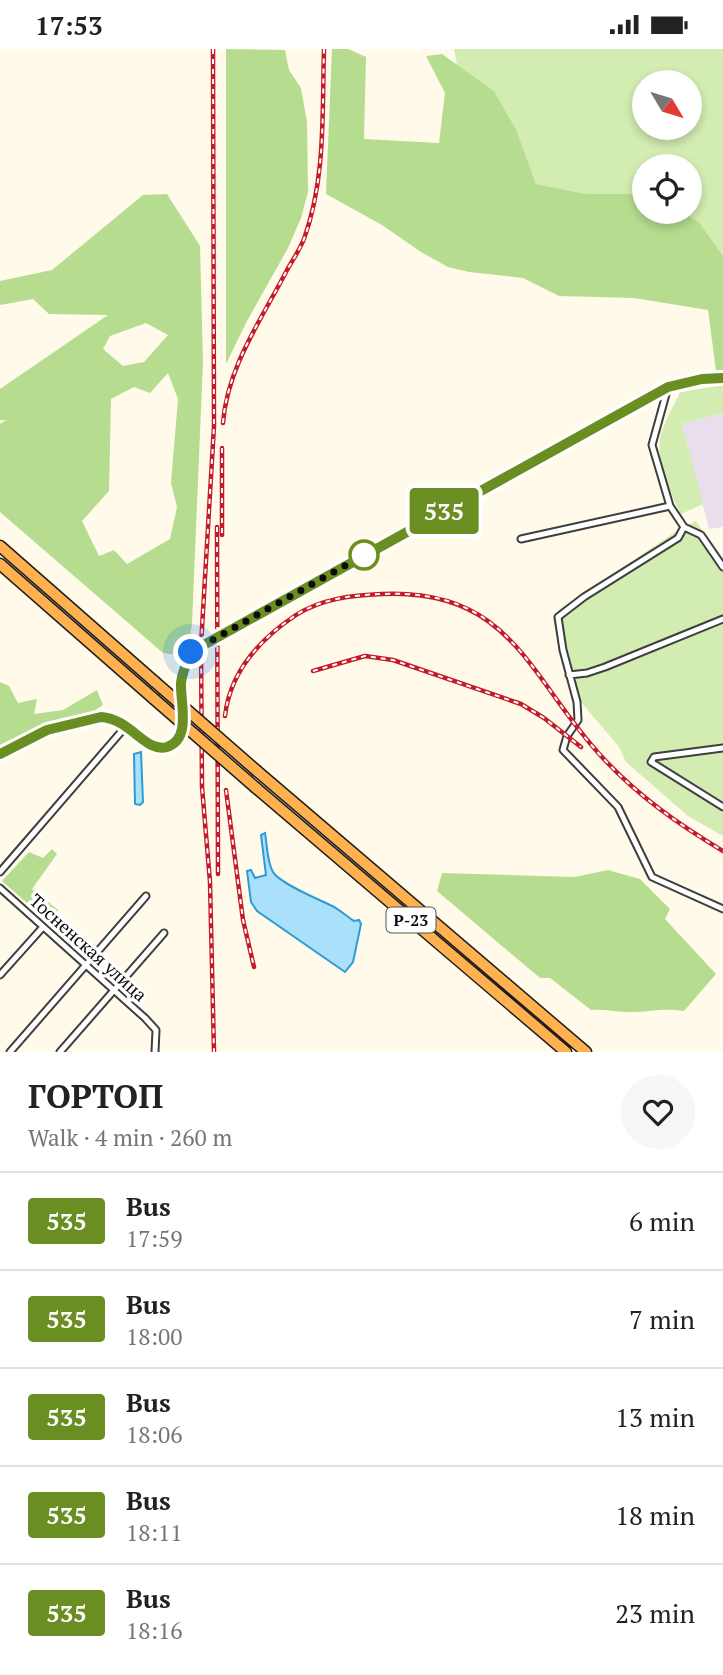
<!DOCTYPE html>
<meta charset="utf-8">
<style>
body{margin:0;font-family:"PT Serif",serif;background:#f6f6f6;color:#222;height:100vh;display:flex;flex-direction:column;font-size:26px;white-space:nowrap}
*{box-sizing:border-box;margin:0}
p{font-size:23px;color:#767676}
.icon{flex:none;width:38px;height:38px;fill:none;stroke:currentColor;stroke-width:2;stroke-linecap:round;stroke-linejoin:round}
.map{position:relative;height:1003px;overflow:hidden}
.details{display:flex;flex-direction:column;background:#fff;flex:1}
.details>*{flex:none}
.badge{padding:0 14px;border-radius:5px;font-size:24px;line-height:46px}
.needle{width:46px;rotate:128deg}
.tools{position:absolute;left:632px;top:21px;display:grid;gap:14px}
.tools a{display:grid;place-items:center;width:70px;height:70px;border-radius:50%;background:#fff;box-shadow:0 4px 10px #0003;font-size:35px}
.you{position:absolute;width:35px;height:35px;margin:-18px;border:5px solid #fff;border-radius:50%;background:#1a73e8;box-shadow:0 0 0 10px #1a73e833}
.map>.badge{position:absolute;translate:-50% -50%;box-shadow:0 0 0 4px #fff}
.round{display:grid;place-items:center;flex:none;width:74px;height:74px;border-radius:37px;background:#f6f6f6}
.summary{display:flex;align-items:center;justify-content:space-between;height:119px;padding:0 28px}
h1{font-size:33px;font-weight:700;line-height:52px}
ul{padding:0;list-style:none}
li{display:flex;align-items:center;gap:21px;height:98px;padding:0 28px;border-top:2px solid #e0e0e0}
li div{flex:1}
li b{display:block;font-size:26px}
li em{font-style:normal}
li .badge{min-width:77px;font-weight:700;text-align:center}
.status{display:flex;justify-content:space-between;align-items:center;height:49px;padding:0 35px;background:#fff;direction:ltr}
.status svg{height:19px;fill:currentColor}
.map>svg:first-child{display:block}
.industrial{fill:#e9deeb}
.green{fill:#d2ecb1;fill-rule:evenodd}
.forest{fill:#b6dd8f;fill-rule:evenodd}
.water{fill:#aae0fa;stroke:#2c9bd6;stroke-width:2}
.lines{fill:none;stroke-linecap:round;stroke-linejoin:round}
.minor-casing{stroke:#3e3e3e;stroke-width:9}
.tertiary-casing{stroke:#3e3e3e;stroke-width:10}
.trunk-casing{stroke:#1c1c1c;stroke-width:13}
.minor{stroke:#fff;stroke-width:5}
.tertiary{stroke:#fff;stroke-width:7}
.trunk{stroke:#ffb150;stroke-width:10}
.rail-casing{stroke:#c41b2b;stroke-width:4.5}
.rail{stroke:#fff;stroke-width:2;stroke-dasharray:5;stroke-linecap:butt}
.trunk-bridge-casing{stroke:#1c1c1c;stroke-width:13;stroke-linecap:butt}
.trunk-bridge{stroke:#ffb150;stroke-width:10}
.line-casing{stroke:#fff;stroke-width:16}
.line{stroke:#6b8e23;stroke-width:10}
.walk{stroke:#0b0b0b;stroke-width:7;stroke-dasharray:0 12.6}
.stop-dot{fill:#fff;stroke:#6b8e23;stroke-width:3.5}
.labels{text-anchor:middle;stroke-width:7;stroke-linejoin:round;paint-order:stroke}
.shield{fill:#fff;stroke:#545454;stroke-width:2}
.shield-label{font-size:16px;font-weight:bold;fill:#0b0b0b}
.street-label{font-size:18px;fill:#0b0b0b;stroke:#fff}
</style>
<div class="status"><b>17:53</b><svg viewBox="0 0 49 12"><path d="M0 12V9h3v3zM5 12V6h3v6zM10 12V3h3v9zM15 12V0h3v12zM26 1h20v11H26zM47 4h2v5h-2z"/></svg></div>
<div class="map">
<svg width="723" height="1003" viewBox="0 0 723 1003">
<rect width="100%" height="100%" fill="#fffae9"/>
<!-- industrial -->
<path class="industrial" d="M723 364V478L709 480 682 375Z"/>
<!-- green -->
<path class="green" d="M454 0H723V207L699 173 682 163H690V117H644V145H586L536 135 516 80 494 42 457 16ZM644 33H690V79H644Z
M723 336V364L682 375 703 455 681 465C671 446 656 411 660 390 662 375 674 357 680 343Z
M696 472 723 513V787L688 767 626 713 619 698 570 640 553 570 560 560 674 484Z"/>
<!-- forest -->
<path class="forest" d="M226 0 285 1 289 21 301 39 307 73 308 143 301 169 288 199 247 272 226 315Z
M332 0H348L366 8 364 90 439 94 445 44 426 7 442 5 494 42 516 80 536 135 586 145H644V163H682L699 173 723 207V323L716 322 708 261 634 249 559 247 523 229 469 223 448 218 421 203 382 176 326 145Z
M167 145 200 197 203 313 192 575 189 594 177 606 163 604 0 463V375L6 371H0V340L108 266 49 265 33 250 0 256V232L52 221 143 146ZM146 274 168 286 144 313 123 317 103 300 110 287ZM168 324 178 350 171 434 177 458 170 490 127 515 114 501 99 507 82 472 109 442 111 350 134 338 150 344Z
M0 633 9 637 18 654 37 650 34 665 63 661 97 641 103 656 89 665 45 675 0 697Z
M52 800 57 805 32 840 58 861 53 877 2 832 29 803 43 809Z
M608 821 640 830 670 860 665 870 716 925 684 962C664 959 654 962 635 963 620 964 607 960 591 961L550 929H540L437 842 442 824 575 828Z"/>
<!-- water -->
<path class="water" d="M141 703 143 753 140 756 135 755 134 705Z
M265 784C267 795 267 813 273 823 279 834 318 850 330 856 338 859 346 867 354 872L359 871 361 875 353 913 345 923 257 862 251 853 247 822 251 821 255 829 266 826 261 786Z"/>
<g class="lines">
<!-- minor casing -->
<g class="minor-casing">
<path id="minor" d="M668 338 652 396 670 457 684 478
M521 490 670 457
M723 518 701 486 684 478 678 489 584 548 558 568 563 601 577 653 578 671 567 687 563 701 618 758 652 828 723 860
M569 626 587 624 605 618 723 570
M723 699 654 708 651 713 723 758
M0 823 127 676
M0 839 145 969 156 981 155 1003
M0 926 43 878
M10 1003 146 847
M60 1003 164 884"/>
</g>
<!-- tertiary casing -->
<g class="tertiary-casing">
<path id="tertiary" d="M0 705 46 681 101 668C131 670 145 704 167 698 192 690 180 653 181 634 182 623 187 613 191 603L668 338 702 330 723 329"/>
</g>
<!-- trunk casing -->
<g class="trunk-casing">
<path id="trunk" d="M0 497 155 633
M0 515 154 650
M257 722 586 1003
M256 739 566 1003"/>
</g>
<!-- minor -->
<use href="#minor" class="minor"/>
<!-- tertiary -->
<use href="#tertiary" class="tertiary"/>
<!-- trunk -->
<use href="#trunk" class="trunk"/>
<!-- rail casing -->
<g class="rail-casing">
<path id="rail" d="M213 0 214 377 201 596 202 738 210 833 214 1003
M223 374C227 319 261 271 286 223 292 212 299 202 304 190 326 129 322 64 324 0
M222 399V486
M217 478 218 825
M313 622 365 607 393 611 521 655 544 669 581 698
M225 667C230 623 260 590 296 566 321 550 352 546 382 545 512 539 529 629 602 708 638 747 678 775 723 802
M226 741 243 871 254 918"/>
</g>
<!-- rail -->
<use href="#rail" class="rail"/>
<!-- trunk-bridge casing -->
<g class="trunk-bridge-casing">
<path id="trunk-bridge" d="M155 633 257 722
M154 650 256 739"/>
</g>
<!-- trunk-bridge -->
<use href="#trunk-bridge" class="trunk-bridge"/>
</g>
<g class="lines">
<!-- line casing -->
<g class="line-casing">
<path id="line" d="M0 705 47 681 101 668C131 670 145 704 167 698 192 690 180 653 181 634 182 623 187 613 191 603L668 338 702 330 723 329"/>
</g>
<!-- line -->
<use href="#line" class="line"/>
<!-- walk -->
<path class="walk" d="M191 603 364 506"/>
</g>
<!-- markers -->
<circle class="stop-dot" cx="364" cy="506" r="14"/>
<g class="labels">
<!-- shield labels -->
<rect class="shield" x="386.5" y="858.5" width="49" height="25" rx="5"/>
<g class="shield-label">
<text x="411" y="877">Р-23</text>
</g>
<!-- street labels -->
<g class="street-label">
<text transform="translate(88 899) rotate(42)" y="6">Тосненская улица</text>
</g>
</g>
</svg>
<div class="tools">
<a><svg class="needle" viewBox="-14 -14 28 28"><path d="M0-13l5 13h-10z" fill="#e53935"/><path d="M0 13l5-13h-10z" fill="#767676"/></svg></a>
<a><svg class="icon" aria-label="locate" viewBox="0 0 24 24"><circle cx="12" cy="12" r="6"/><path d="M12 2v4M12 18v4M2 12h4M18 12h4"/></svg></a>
</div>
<div class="you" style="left:191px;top:603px"></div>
<b class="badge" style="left:444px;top:462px;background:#6b8e23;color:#fff">535</b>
</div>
<section class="details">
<div class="summary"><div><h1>ГОРТОП</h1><p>Walk · 4 min · 260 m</p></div><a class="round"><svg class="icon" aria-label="heart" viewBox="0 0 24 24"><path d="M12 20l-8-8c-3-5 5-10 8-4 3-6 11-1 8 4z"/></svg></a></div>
<ul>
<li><span class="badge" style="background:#6b8e23;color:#fff">535</span><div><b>Bus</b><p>17:59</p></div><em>6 min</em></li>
<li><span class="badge" style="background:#6b8e23;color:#fff">535</span><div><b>Bus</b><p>18:00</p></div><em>7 min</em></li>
<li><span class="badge" style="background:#6b8e23;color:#fff">535</span><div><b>Bus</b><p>18:06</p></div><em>13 min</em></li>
<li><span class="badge" style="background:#6b8e23;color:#fff">535</span><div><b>Bus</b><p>18:11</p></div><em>18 min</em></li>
<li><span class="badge" style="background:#6b8e23;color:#fff">535</span><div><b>Bus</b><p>18:16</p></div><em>23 min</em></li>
</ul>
</section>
